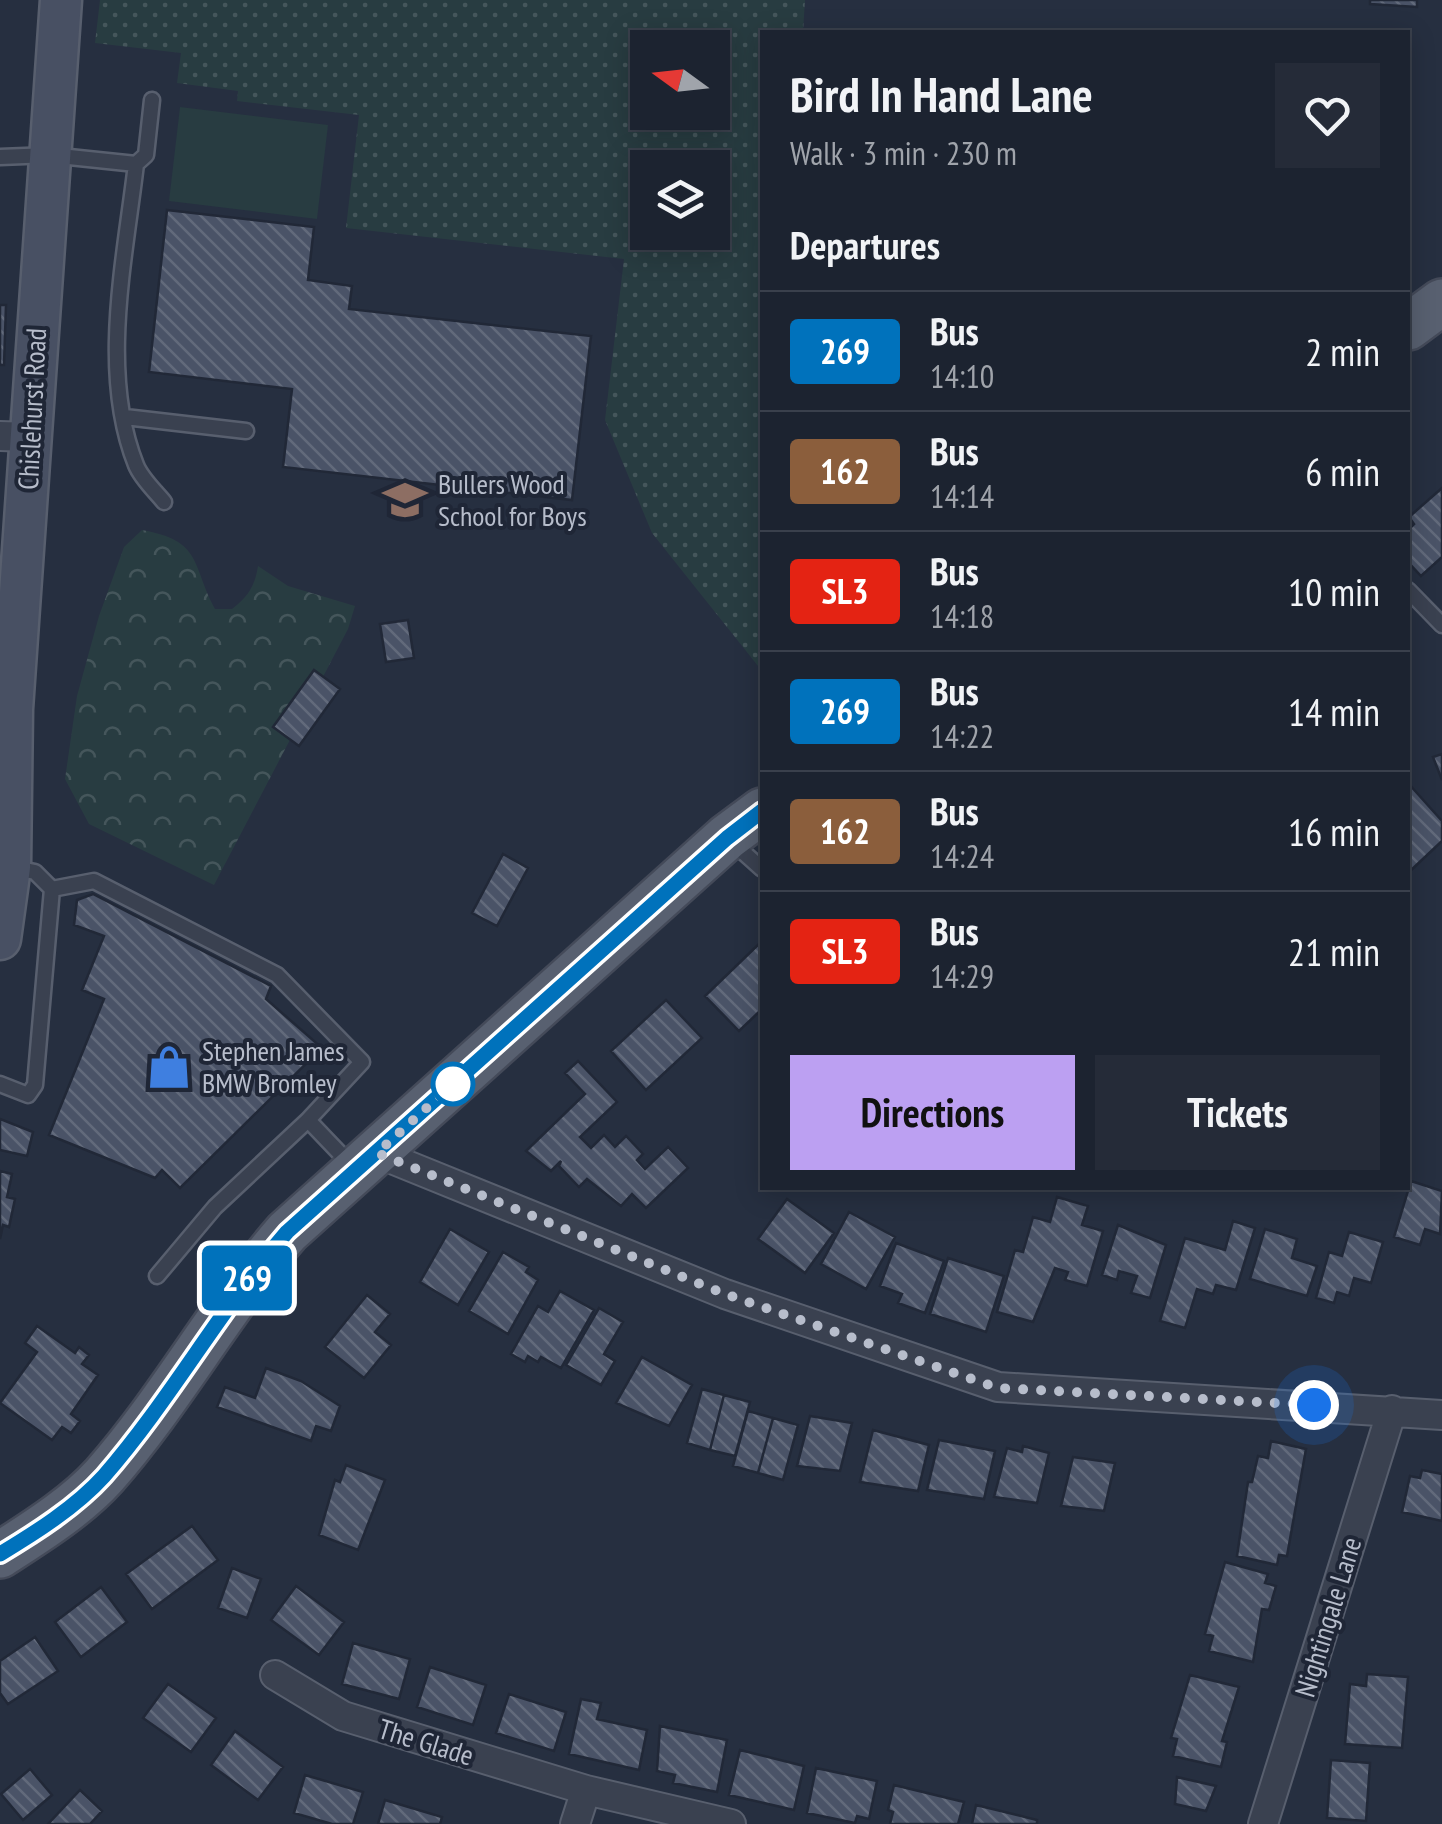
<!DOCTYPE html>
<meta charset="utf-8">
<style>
body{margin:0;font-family:"PT Sans Narrow",sans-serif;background:#252b38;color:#f1f3f6;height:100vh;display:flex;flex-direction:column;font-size:38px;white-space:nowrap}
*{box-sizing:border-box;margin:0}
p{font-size:32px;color:#a0a4ab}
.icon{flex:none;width:55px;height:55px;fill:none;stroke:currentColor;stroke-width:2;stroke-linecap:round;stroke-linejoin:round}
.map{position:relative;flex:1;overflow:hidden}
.sheet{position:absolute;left:760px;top:30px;width:650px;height:1160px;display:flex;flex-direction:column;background:#1c2330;border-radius:0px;box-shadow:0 5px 25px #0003,0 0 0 2px #3a404c}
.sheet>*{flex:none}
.badge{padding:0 20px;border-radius:8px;font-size:35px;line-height:65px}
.needle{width:65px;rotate:285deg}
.tools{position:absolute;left:630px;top:30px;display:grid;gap:20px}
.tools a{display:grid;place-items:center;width:100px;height:100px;border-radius:0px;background:#1c2330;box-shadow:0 5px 25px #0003,0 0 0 2px #3a404c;font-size:50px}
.you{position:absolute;width:50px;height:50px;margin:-25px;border:8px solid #fff;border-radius:50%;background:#1a73e8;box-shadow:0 0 0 15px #1a73e833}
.map>.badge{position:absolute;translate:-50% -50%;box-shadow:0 0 0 5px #fff}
h2{padding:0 30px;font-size:38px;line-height:90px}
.round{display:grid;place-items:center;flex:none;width:105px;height:105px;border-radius:0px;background:#252b38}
.headline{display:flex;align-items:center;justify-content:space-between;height:170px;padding:0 30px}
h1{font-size:48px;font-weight:700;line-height:75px}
.action{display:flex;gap:20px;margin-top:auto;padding:20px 30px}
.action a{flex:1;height:115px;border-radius:0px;background:#bca0f2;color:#111;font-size:40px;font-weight:700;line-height:115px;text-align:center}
.action a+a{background:#252b38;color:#f1f3f6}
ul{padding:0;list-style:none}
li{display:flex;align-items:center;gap:30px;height:120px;padding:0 30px;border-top:2px solid #3a404c}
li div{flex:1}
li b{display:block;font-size:38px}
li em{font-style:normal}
li .badge{min-width:110px;font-weight:700;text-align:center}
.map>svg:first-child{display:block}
.grass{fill:url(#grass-dots);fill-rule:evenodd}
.forest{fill:url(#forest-crowns)}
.park{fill:#283c41}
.building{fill:url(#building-back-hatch);stroke:#212837;stroke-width:2.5}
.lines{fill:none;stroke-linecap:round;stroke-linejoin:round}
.service-casing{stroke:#585f6e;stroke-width:19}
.minor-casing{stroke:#585f6e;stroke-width:32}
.secondary-casing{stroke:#585f6e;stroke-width:45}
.primary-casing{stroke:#444a59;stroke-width:50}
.service{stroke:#3a4150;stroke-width:14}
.minor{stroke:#3a4150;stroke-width:28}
.secondary{stroke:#485063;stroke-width:40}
.primary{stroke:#586070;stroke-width:45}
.line-casing{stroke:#fff;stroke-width:22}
.line{stroke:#0072bc;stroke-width:15}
.walk{stroke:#b7bdcb;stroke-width:10;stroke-dasharray:0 18}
.stop-dot{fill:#fff;stroke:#0072bc;stroke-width:5}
.labels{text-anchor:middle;stroke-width:8;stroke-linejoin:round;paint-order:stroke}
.street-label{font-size:28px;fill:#b7bdcb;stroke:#1f2636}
.poi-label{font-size:28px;fill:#b7bdcb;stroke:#1f2636;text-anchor:start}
</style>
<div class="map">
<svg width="1442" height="1824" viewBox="0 0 1442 1824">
<defs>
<pattern id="grass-dots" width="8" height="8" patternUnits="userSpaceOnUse" patternTransform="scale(2.5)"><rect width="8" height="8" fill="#283c41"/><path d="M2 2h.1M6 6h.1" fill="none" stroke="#45565b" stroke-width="1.8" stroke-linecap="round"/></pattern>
<pattern id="forest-crowns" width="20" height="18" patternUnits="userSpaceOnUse" patternTransform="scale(2.5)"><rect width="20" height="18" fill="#283c41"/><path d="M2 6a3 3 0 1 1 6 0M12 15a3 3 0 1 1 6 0" fill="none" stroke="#45565b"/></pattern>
<pattern id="building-back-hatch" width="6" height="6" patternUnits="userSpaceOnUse" patternTransform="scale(2.5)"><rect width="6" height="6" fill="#4a5367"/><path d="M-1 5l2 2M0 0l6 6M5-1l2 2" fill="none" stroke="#626a7b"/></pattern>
</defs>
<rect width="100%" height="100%" fill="#262f40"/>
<!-- grass -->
<path class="grass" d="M100 0H805L803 32H762V671L652 533 605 420 624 259 346 228 359 115 237 101 238 91 177 83 181 53 95 43ZM648 48H712V112H648ZM648 168H712V232H648Z"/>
<!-- forest -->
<path class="forest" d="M142 530C203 541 191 564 215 609H232C248 597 255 586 258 566L288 586 355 606 348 629 214 885 89 824 65 779 77 696 99 616 124 547Z"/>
<!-- park -->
<path class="park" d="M180 107 328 125 317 219 169 201Z"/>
<!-- building -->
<path class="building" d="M1370 0H1417V7L1370 4Z
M167 210 314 227 308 280 352 286 349 309 591 336 572 500 283 467 292 389 149 372Z
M0 305H6L4 365H0Z
M1442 488V557L1421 576 1408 562V530L1414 524 1409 517Z
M408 620 414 658 386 662 380 624Z
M314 670 340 689 299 746 273 727Z
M1442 754V780L1433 757Z
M1408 783 1442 821V841L1408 873Z
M503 854 528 868 497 926 472 913Z
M93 894 271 986 266 999 322 1048 180 1188 162 1170 155 1178 49 1135 104 999 82 990 104 936 74 925 77 900Z
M762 941V1009L739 1031 705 996Z
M666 1000 702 1038 646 1090 611 1051Z
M578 1061 617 1102 580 1137 591 1148 604 1135 615 1147 626 1136 643 1154 637 1160 645 1169 668 1147 688 1168 646 1208 632 1194 621 1206 587 1179 579 1187 559 1166 561 1161 551 1171 526 1151 585 1094 565 1073Z
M0 1119 33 1132 27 1156 0 1150Z
M0 1171 12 1174 7 1197 15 1199 9 1227 3 1225 0 1239Z
M1411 1181 1442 1191 1440 1234 1425 1229 1420 1245 1394 1237Z
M1057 1197 1088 1206 1082 1225 1103 1231 1087 1286 1065 1280 1068 1272 1055 1268 1033 1322 997 1312 1015 1250 1023 1252 1033 1217 1050 1222Z
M787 1199 834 1233 805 1273 758 1239Z
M849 1212 895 1237 866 1289 821 1264Z
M1233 1221 1255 1228 1236 1290 1216 1285 1213 1294 1197 1289 1185 1328 1160 1321 1185 1238 1225 1250Z
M1118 1225 1166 1245 1150 1298 1131 1293 1137 1276 1119 1271 1117 1280 1102 1275Z
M450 1229 489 1252 458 1305 420 1282Z
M1265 1229 1297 1239 1292 1258 1317 1266 1307 1296 1250 1279Z
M1349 1232 1383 1242 1371 1283 1354 1278 1349 1296 1337 1292 1334 1303 1316 1298 1329 1252 1342 1256Z
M896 1243 944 1261 925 1313 898 1303 902 1294 880 1286Z
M503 1252 529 1267 526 1272 538 1280 508 1334 469 1311Z
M948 1258 1004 1276 986 1332 930 1314Z
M560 1291 594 1310 561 1368 541 1357 538 1362 528 1356 525 1362 511 1354 538 1306 548 1312Z
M367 1295 390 1314 375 1332 391 1345 364 1378 325 1347Z
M599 1308 623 1322 604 1354 615 1361 601 1385 566 1365Z
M37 1326 75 1353 79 1347 89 1355 82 1364 98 1375 71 1414 80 1421 71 1433 62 1427 52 1440 0 1403 37 1352 25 1343Z
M642 1357 692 1385 669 1426 616 1403Z
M266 1368 301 1381 340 1406 331 1431 316 1426 311 1441 217 1407 225 1387 255 1398Z
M702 1389 724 1395 710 1450 687 1443Z
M724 1395 750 1402 735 1456 710 1450Z
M748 1411 773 1418 758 1473 733 1466Z
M810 1416 852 1423 840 1471 797 1466Z
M773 1418 798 1425 783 1480 758 1473Z
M873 1430 929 1445 918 1491 860 1482Z
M939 1440 995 1451 984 1499 927 1490Z
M1271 1441 1306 1449 1287 1556 1279 1555 1277 1565 1237 1556 1248 1482H1252L1258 1456 1268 1458Z
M1023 1446 1049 1453 1037 1503 994 1497 1007 1448 1022 1452Z
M1073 1457 1115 1463 1104 1511 1061 1506Z
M346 1465 385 1480 358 1550 319 1535 335 1480 340 1482Z
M1422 1470 1442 1474V1521L1402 1512 1410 1476 1420 1478Z
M192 1526 218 1560 152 1609 126 1574Z
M1225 1562 1268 1574 1265 1583 1276 1586 1269 1610 1262 1609 1253 1662 1209 1651 1213 1636 1205 1634Z
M232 1568 261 1579 247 1618 218 1608Z
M296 1586 344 1622 319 1655 271 1620Z
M101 1587 127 1622 81 1657 55 1622Z
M35 1637 58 1671 8 1704 0 1693V1661Z
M353 1643 410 1659 399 1699 342 1684Z
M430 1667 486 1685 473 1725 417 1707Z
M1367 1674 1408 1677 1402 1748 1345 1744 1350 1684 1366 1686Z
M1190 1675 1239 1687 1222 1741 1227 1742 1221 1767 1173 1756 1177 1739 1171 1738Z
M168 1684 216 1718 191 1752 143 1718Z
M509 1694 566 1712 554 1751 496 1733Z
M581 1699 601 1703 597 1719 647 1730 639 1770 569 1754Z
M660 1726 727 1740 717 1792 673 1783 675 1775 657 1771Z
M235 1731 283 1767 258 1800 211 1765Z
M740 1750 804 1766 794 1810 729 1795Z
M1331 1760 1370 1763 1366 1821 1327 1818Z
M816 1768 877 1781 869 1819 857 1816 855 1823 807 1813Z
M30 1769 52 1795 23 1820 1 1794Z
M305 1775 363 1792 353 1824H332L294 1813Z
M1177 1777 1216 1786 1206 1811 1175 1804Z
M894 1785 964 1802 958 1824H890L893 1812 888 1810Z
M80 1790 102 1811 90 1824H48Z
M385 1800 442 1817 440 1824H378Z
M976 1805 1037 1820V1824H972Z"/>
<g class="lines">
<!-- service casing -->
<g class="service-casing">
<path id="service" d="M0 157 50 155 136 164C125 259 99 372 136 465 141 478 155 491 164 502
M136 164 146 155 152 100
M125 417 246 431
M1408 590 1442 625
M733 843 762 869
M52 889 94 881 277 975 362 1062 308 1120
M0 1084 28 1095 35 1085 52 889 35 872 15 868
M157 1276 215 1207 308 1120 350 1164"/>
</g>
<!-- minor casing -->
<g class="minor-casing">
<path id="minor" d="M0 436 31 437
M377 1153 725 1294 998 1387 1442 1415
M275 1675 343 1716 586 1790
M575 1824 586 1790 731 1824
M1263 1824 1392 1410"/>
</g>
<!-- secondary casing -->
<g class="secondary-casing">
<path id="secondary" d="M0 939 10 867 12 709 61 0"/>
</g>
<!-- primary casing -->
<g class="primary-casing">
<path id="primary" d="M1408 327 1442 302
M0 1555C34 1533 76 1507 104 1476 171 1400 220 1309 287 1232L727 837 762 811"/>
</g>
<!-- service -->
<use href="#service" class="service"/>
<!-- minor -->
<use href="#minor" class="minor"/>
<!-- secondary -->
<use href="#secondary" class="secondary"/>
<!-- primary -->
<use href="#primary" class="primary"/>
</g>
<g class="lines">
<!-- line casing -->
<g class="line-casing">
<path id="line" d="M0 1554C35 1533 76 1507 104 1476 171 1399 220 1309 287 1232L727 838 762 811"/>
</g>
<!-- line -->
<use href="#line" class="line"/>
<!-- walk -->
<path class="walk" d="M453 1084 377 1153 725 1294 998 1388 1314 1405"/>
</g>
<!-- icons -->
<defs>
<g id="school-bare" transform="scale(3.45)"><path d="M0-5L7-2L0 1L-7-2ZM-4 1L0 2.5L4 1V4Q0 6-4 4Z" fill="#8d6e63" stroke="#1f2636" stroke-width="2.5" paint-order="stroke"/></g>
<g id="shop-bare" transform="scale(3.45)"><path d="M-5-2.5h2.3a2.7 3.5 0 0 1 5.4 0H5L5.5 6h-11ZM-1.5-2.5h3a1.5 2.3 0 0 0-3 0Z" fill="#3f7fe0" stroke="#1f2636" stroke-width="2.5" paint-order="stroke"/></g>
</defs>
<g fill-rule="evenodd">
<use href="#school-bare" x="405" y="500"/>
<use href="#shop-bare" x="169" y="1067"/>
</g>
<!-- markers -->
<circle class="stop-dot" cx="453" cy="1084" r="20"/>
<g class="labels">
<!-- street labels -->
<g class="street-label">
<text transform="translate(32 409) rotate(-87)" y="10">Chislehurst Road</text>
<text transform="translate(1328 1617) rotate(-73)" y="10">Nightingale Lane</text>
<text transform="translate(426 1742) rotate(17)" y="10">The Glade</text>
</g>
<!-- poi labels -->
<g class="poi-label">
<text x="438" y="494">Bullers Wood<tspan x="438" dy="32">School for Boys</tspan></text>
<text x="202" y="1061">Stephen James<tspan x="202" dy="32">BMW Bromley</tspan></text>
</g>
</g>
</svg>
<div class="tools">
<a><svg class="needle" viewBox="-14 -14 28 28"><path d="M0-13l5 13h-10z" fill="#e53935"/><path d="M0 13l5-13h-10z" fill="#a0a4ab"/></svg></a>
<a><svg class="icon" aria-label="layers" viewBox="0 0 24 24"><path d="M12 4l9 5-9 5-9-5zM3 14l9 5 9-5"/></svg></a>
</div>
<div class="you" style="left:1314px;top:1405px"></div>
<b class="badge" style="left:247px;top:1278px;background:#0072bc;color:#fff">269</b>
<section class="sheet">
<div class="headline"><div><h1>Bird In Hand Lane</h1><p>Walk · 3 min · 230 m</p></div><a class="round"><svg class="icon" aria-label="heart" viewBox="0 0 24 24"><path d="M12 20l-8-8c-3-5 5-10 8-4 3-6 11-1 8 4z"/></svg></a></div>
<h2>Departures</h2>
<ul>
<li><span class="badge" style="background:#0072bc;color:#fff">269</span><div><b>Bus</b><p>14:10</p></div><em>2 min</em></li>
<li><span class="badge" style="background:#8b5e3c;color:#fff">162</span><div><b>Bus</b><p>14:14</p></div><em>6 min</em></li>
<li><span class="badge" style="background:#e42313;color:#fff">SL3</span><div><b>Bus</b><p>14:18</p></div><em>10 min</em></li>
<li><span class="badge" style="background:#0072bc;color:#fff">269</span><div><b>Bus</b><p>14:22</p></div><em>14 min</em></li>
<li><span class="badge" style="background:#8b5e3c;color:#fff">162</span><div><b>Bus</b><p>14:24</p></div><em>16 min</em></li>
<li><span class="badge" style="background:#e42313;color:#fff">SL3</span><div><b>Bus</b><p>14:29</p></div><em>21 min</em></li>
</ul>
<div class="action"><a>Directions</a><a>Tickets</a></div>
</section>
</div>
